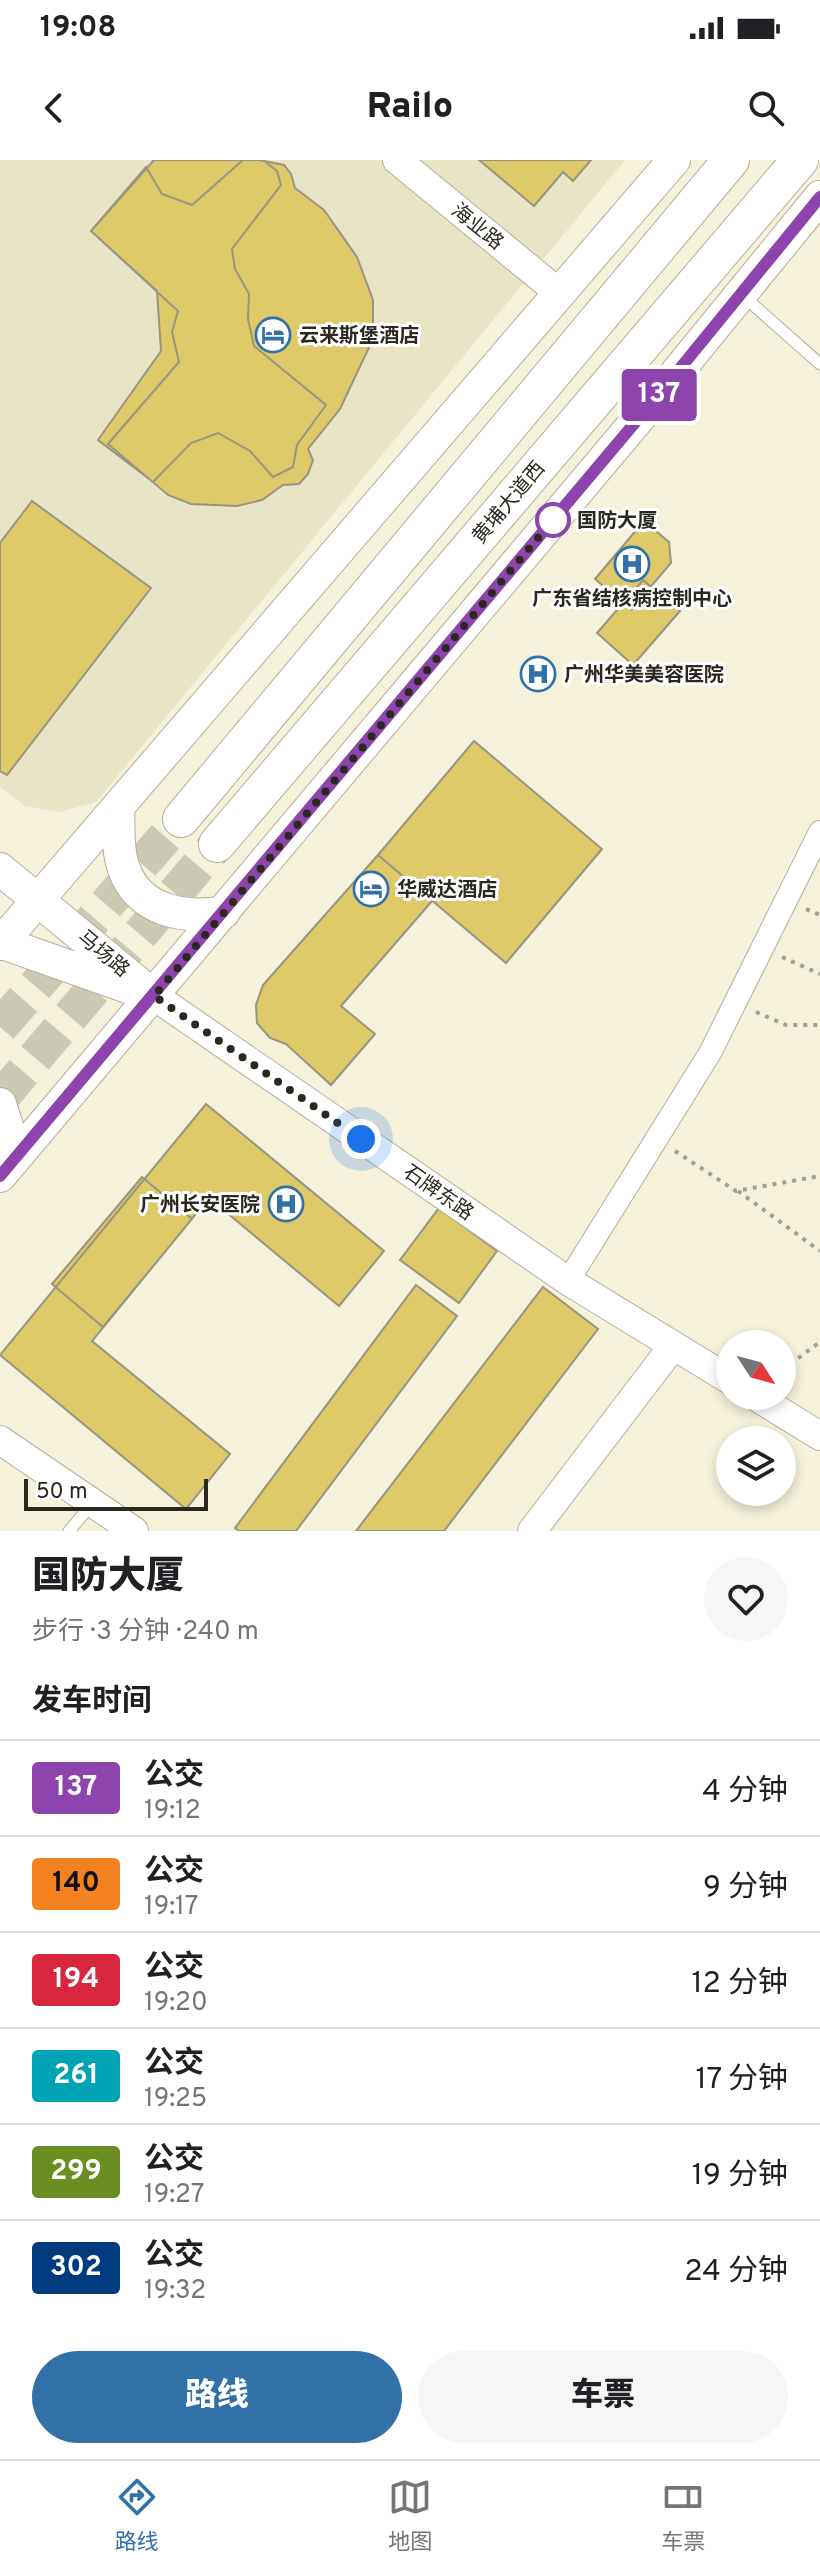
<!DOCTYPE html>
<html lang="zh">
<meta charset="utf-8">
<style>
body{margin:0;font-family:Overpass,"Noto Sans SC",sans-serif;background:#f6f6f6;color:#202124;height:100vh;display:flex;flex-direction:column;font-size:30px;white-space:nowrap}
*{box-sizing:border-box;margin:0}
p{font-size:26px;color:#757577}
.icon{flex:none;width:44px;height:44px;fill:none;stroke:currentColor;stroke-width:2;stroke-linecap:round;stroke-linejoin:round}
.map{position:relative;height:1371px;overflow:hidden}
.sheet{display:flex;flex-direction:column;background:#fff;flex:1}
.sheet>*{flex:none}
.badge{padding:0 16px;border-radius:6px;font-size:28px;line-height:52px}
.needle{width:52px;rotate:126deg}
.buttons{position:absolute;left:716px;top:1170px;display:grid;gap:16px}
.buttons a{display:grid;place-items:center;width:80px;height:80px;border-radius:50%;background:#fff;box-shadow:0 4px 12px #0003;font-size:40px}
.scale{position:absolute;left:24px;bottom:20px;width:184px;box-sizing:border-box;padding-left:8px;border:4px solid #2a281f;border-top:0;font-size:22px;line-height:28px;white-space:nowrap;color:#2a281f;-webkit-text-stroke:6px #fff;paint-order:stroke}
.you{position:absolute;width:40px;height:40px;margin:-20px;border:6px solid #fff;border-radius:50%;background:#1a73e8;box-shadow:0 0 0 12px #1a73e833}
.map>.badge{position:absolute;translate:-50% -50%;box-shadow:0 0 0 4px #fff}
h2{padding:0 32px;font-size:30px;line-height:72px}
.round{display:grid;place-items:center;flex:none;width:84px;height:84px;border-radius:42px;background:#f6f6f6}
.summary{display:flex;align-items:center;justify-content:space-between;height:136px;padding:0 32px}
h1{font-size:38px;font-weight:800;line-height:60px}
.cta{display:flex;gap:16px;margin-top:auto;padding:16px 32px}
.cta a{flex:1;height:92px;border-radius:48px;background:#3171a7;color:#fff;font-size:32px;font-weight:800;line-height:92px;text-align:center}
.cta a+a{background:#f6f6f6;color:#202124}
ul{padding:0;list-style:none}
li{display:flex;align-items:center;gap:24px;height:96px;padding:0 32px;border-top:2px solid #e0e0e0}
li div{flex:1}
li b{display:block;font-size:30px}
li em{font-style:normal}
li .badge{min-width:88px;font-weight:700;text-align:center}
.status{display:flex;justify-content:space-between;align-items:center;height:56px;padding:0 40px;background:#fff;direction:ltr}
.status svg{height:22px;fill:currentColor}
header{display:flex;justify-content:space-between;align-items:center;height:104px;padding:0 32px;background:#fff;font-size:36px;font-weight:800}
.menu{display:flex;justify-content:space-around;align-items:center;height:112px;border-top:2px solid #e0e0e0;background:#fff;font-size:22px;color:#757577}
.menu a{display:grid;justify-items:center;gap:4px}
.menu .current{color:#3171a7}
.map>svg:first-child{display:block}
.built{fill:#eae4c6}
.building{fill:#dec969;stroke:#99947f;stroke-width:2}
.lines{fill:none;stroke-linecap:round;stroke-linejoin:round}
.primary-tunnel{stroke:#ccc9b5;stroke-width:36;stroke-dasharray:36 18;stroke-linecap:butt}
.service-casing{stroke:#b4af9a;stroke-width:13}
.minor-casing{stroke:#b4af9a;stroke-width:24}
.tertiary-casing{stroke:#b4af9a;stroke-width:30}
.secondary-casing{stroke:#b4af9a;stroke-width:34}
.primary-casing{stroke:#b4af9a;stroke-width:38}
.path{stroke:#a3a08f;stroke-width:4;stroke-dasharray:4 6;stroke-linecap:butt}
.service{stroke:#fff;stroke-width:11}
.minor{stroke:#fff;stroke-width:22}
.tertiary{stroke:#fff;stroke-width:28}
.secondary{stroke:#fff;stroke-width:32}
.primary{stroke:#fff;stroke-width:36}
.line-casing{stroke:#fff;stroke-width:18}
.line{stroke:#8e44ad;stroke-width:12}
.walk{stroke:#2a281f;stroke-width:8;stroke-dasharray:0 14.4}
.stop-dot{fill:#fff;stroke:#8e44ad;stroke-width:4}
.labels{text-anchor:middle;stroke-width:6;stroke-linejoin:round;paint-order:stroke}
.street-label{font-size:20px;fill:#2a281f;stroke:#fff}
.poi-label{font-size:20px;font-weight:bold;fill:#2a281f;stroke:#fff;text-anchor:start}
.stop-label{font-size:20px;font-weight:bold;fill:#2a281f;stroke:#fff;text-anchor:start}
</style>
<div class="status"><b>19:08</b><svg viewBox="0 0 49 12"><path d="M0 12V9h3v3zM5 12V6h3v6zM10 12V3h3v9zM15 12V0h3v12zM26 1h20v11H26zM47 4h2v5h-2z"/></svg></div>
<header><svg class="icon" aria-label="back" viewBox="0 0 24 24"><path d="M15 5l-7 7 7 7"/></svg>Railo<svg class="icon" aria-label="search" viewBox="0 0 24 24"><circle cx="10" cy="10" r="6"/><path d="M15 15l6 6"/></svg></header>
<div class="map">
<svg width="820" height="1371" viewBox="0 0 820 1371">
<rect width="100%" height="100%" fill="#f5f1da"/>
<!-- built -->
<path class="built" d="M0 0H625L96 642 60 652 25 646 0 627Z"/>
<!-- building -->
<path class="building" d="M154 0H259L284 5 291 14 295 28 324 50 357 97 373 140V179L340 249 308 289 313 300 308 314 299 324 283 325 262 340 237 346 191 344 168 335 108 284 179 202 172 172 178 151 91 71Z
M243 0H263L277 11 281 25 232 89 235 109 249 134 248 159 254 186 326 245 297 285 293 307 273 317 250 291 218 273 191 283 153 322 98 280 161 191 157 131 91 71 146 7 162 34 192 45Z
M479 0H591L573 21 563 12 534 46Z
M32 341 151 428 7 615 0 611V383Z
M644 361 669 382 671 403 631 450 595 419Z
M643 420 680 451 633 505 597 473Z
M474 581 602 689 506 803 378 695Z
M378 695 432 741 341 846 375 874 331 925 286 884 270 878 257 863 256 845 263 825Z
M206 944 384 1091 339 1146 209 1038 92 1181 230 1294 186 1349 0 1195Z
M142 1017 192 1059 103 1167 52 1124Z
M439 1048 497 1091 459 1143 400 1100Z
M416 1125 457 1156 296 1371H239L235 1368Z
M543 1127 598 1169 444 1371H356Z"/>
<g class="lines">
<!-- primary-tunnel -->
<path class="primary-tunnel" d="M0 867 181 659
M0 939 217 684"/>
<!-- service casing -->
<g class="service-casing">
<path id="service" d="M742 135 820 204
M69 1371 92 1344"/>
</g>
<!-- minor casing -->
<g class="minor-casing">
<path id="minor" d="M568 1121 710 893 820 672"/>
</g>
<!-- tertiary casing -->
<g class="tertiary-casing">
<path id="tertiary" d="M397 0 558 132
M154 836 568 1121 730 1220
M755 1236 820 1276
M0 1280 134 1371
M532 1371 673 1186"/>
</g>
<!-- secondary casing -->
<g class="secondary-casing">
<path id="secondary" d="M118 647C119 667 117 690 124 709 139 752 186 759 224 752
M0 709 154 836
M0 782 136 830
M0 784 674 0
M0 944 7 966 0 1004
M0 1016 660 233 820 37"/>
</g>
<!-- primary casing -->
<g class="primary-casing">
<path id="primary" d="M181 659 731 0
M217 684 800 0"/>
</g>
<!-- path -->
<path class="path" d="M806 749 820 755
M782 797 820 814
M756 852 786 865H820
M675 991 736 1031 820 1016
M738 1031 820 1091
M782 1210 820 1182"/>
<!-- service -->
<use href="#service" class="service"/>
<!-- minor -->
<use href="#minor" class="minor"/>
<!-- tertiary -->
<use href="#tertiary" class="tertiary"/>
<!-- secondary -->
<use href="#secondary" class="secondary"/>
<!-- primary -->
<use href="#primary" class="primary"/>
</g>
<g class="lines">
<!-- line casing -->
<g class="line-casing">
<path id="line" d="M0 1016 660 233 820 37"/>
</g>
<!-- line -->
<use href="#line" class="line"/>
<!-- walk -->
<path class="walk" d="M361 979 154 836 553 360"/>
</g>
<!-- icons -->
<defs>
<g id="hotel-ring" transform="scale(1.8)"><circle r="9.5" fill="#fff" stroke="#3171a7" stroke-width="1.5"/><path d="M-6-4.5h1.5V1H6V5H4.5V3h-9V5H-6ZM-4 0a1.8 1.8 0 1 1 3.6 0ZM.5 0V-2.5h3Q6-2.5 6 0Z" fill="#3171a7"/></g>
<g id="hospital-ring" transform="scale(1.8)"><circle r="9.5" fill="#fff" stroke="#3171a7" stroke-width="1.5"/><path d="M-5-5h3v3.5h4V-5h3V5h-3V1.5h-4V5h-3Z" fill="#3171a7"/></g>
</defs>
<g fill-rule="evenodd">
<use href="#hotel-ring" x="273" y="175"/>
<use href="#hospital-ring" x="632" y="404"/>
<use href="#hospital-ring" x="538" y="514"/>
<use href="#hotel-ring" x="371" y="729"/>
<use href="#hospital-ring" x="286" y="1044"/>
</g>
<!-- markers -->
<circle class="stop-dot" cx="553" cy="360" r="16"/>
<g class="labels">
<!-- street labels -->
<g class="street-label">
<text transform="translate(478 66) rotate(39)" y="7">海业路</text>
<text transform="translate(508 342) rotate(-50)" y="7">黄埔大道西</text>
<text transform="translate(104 793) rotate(40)" y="7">马场路</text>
<text transform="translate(439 1032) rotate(35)" y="7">石牌东路</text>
</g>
<!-- poi labels -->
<g class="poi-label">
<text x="299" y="182">云来斯堡酒店</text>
<text x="632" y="445" text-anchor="middle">广东省结核病控制中心</text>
<text x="564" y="521">广州华美美容医院</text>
<text x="397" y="736">华威达酒店</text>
<text x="260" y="1051" text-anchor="end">广州长安医院</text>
</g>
<!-- stop labels -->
<g class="stop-label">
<text x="577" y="367">国防大厦</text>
</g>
</g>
</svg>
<div class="buttons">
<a><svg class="needle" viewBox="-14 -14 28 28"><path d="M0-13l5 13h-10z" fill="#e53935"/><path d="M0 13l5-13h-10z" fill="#757577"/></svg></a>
<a><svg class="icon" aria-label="layers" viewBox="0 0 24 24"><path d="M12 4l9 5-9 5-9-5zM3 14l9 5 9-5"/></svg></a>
</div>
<div class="scale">50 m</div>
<div class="you" style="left:361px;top:979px"></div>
<b class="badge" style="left:659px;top:235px;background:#8e44ad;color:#fff">137</b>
</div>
<section class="sheet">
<div class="summary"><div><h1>国防大厦</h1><p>步行 · 3 分钟 · 240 m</p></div><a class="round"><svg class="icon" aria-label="heart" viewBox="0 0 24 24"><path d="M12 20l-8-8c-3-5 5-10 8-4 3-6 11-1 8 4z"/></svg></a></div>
<h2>发车时间</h2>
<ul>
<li><span class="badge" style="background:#8e44ad;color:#fff">137</span><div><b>公交</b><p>19:12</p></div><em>4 分钟</em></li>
<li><span class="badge" style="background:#f58220;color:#111">140</span><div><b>公交</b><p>19:17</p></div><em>9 分钟</em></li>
<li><span class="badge" style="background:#d7263d;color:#fff">194</span><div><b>公交</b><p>19:20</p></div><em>12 分钟</em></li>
<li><span class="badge" style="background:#00a3b4;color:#fff">261</span><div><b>公交</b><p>19:25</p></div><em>17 分钟</em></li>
<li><span class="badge" style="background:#6b8e23;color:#fff">299</span><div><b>公交</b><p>19:27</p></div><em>19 分钟</em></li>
<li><span class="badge" style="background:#003b80;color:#fff">302</span><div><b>公交</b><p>19:32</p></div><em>24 分钟</em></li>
</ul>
<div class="cta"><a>路线</a><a>车票</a></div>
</section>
<nav class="menu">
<a class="current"><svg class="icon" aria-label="directions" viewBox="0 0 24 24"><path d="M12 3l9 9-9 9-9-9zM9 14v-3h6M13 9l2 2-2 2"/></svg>路线</a>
<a><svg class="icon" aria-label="map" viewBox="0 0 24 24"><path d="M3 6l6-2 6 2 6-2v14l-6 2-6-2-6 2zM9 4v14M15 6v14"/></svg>地图</a>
<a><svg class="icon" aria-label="tickets" viewBox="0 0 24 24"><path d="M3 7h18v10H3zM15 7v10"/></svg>车票</a>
</nav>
